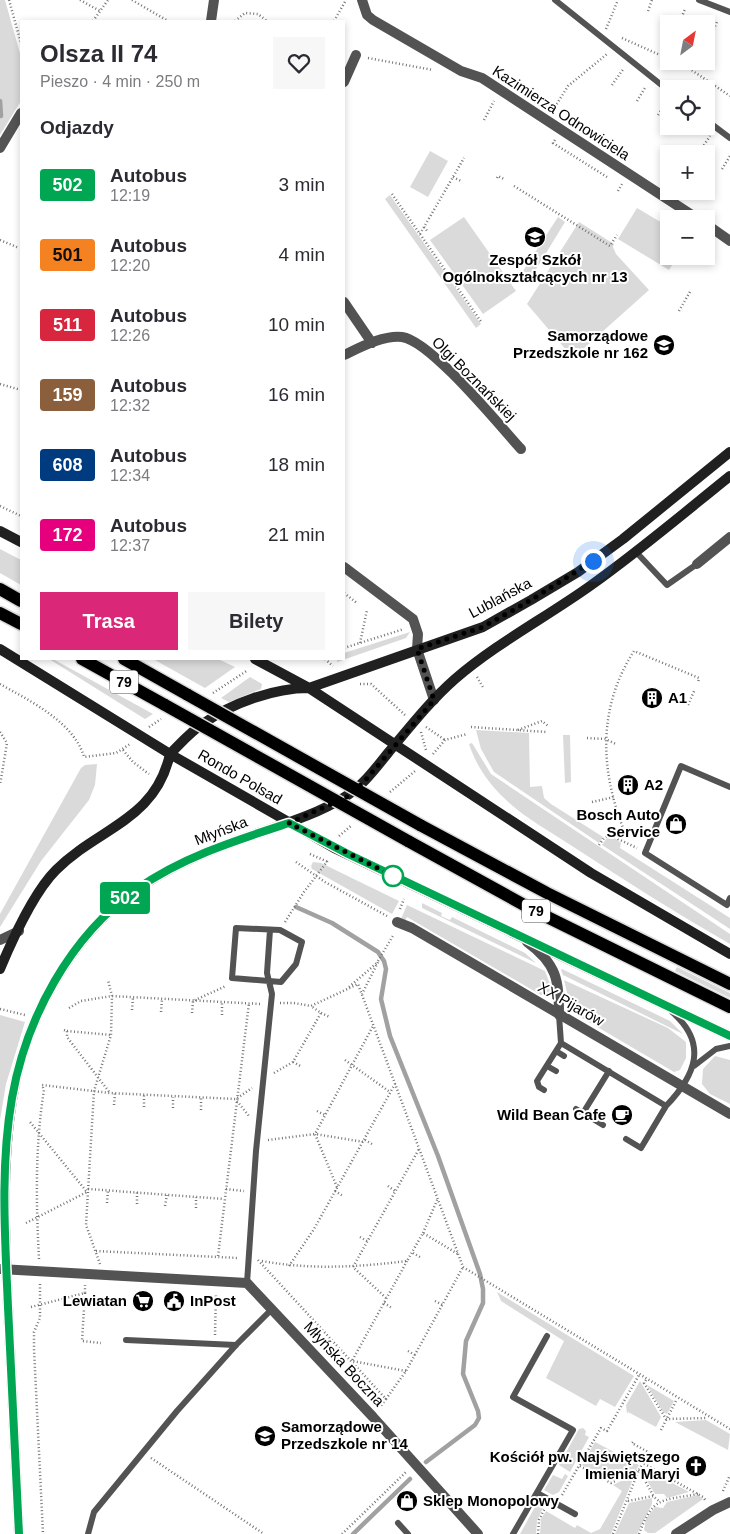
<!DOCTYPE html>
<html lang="pl">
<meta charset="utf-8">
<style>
body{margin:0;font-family:Helvetica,sans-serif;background:#f7f7f7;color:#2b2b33;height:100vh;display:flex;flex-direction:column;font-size:19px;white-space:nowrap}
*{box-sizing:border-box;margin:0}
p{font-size:16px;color:#7c7c81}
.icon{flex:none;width:28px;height:28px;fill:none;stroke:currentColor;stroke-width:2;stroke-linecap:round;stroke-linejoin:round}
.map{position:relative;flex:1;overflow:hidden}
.side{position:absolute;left:20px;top:20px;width:325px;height:640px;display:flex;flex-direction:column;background:#fff;border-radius:0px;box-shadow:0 2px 8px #0003}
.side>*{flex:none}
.badge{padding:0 10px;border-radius:4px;font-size:18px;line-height:32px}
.needle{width:32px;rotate:32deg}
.tools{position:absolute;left:660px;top:15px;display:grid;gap:10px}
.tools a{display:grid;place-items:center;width:55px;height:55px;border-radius:0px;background:#fff;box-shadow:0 2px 8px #0003;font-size:25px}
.you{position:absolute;width:25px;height:25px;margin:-12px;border:4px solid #fff;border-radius:50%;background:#1a73e8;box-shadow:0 0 0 8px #1a73e833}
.map>.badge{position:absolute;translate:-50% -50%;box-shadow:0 0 0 2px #fff}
h2{padding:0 20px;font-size:19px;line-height:45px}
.round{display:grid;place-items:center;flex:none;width:52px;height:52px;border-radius:0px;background:#f7f7f7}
.head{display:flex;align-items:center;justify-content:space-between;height:85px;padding:0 20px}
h1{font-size:24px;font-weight:600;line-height:38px}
.button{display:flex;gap:10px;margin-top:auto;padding:10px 20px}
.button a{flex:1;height:58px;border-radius:0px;background:#db2777;color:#fff;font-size:20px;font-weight:600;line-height:58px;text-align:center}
.button a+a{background:#f7f7f7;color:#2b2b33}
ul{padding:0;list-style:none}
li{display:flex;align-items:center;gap:15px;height:70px;padding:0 20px}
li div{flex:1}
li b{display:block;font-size:19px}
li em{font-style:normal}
li .badge{min-width:55px;font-weight:700;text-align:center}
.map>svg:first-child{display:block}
.green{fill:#dadada}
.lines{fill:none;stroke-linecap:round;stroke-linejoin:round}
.stream{stroke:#a1a1a1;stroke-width:4.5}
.primary-casing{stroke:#dbdbdb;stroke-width:15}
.path{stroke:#757575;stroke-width:2.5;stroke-dasharray:1 2.5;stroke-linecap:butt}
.lane{stroke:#535353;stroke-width:6}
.street{stroke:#535353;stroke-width:10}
.secondary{stroke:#202020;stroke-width:10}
.primary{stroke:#000;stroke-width:12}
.primary-bridge-casing{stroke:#dbdbdb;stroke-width:15;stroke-linecap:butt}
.primary-bridge{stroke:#000;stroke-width:12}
.line-casing{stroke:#fff;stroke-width:11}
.line{stroke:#00a651;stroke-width:8}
.walk{stroke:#000;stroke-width:5;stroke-dasharray:0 9}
.stop-dot{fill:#fff;stroke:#00a651;stroke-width:2.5}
.labels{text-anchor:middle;stroke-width:4;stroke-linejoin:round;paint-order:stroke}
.shield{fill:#fff;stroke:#4c4c4c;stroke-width:1}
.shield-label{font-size:14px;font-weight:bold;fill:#000}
.street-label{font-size:15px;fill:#000;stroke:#fff}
.poi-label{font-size:15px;font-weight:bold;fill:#000;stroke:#fff;text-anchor:end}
</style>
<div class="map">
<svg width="730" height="1534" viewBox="0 0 730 1534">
<rect width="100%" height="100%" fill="#fff"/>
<!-- green -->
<path class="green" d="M0 0H5L21 57V101L0 135Z
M430 151 448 161 428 197 410 187Z
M390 195 481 324 476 328 385 199Z
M637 208 669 227V256H678L669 270 618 239Z
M464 217 516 291 483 314 430 240Z
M558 217 565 222 532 276 523 271Z
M579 222 614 244 613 247 616 254 649 290 573 358 527 304Z
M0 549 21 560V585L0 573Z
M410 632 406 638 337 662V659H344V653Z
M49 659H53L153 714 145 719Z
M153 659H218L235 667 205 688Z
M250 677 262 684 261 689 229 702 221 698Z
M476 730 529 733 530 787 542 786 544 798 551 804 603 837 599 843 494 772 481 749Z
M563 735H570L571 782 565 783Z
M472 743 491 774 730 934V944C676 913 624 880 572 846 549 831 523 817 504 798 488 783 476 765 469 744Z
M97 764 95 785 89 800 41 861 0 927V914L81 768 85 765Z
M612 836 621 843 620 848 730 918V929L602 845 606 839Z
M313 862 321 863 399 901 392 914 312 869 311 866Z
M422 903 442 913 441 916 450 920 452 917 525 953 536 963 422 908Z
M407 905 545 971 550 984 551 991 547 995H541L407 917 405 921 401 919Z
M677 967 730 993V998L675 971Z
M562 969 670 1021 683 1034 563 975 561 970Z
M564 980 668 1028 686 1042V1058L680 1070 674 1072 577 1015 570 1005Z
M0 1015 25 1022 6 1084 0 1120Z
M715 1056 730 1060V1104L710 1094 702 1084 703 1069Z
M497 1292 634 1376 615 1407 600 1399 596 1406 546 1378 564 1341 501 1301Z
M640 1381 661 1417 656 1427 628 1412 627 1414 626 1405Z
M647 1385 674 1401 667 1414 663 1412Z
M706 1420 730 1434 728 1450 675 1422Z
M583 1428 586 1431 585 1435 589 1437 570 1472 559 1465 579 1429Z
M595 1442 639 1465 636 1470 611 1481 582 1465Z
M643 1467 689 1492 667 1498 664 1494H655L646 1479Z
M565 1474 568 1476 559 1492 553 1495 544 1490 553 1475 562 1479Z
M635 1474 611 1534H540L541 1519 546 1511 575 1528 577 1525 591 1533 600 1529 622 1491 613 1485Z
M698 1495 703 1499 655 1533H648L644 1530 646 1519 655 1507 663 1508 667 1502Z
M652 1498V1504L637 1534H615L629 1503Z
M545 1503 537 1521 536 1534H520L536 1505Z"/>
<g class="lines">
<!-- stream -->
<path class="stream" d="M0 101 1 116
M296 907 332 923 378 952 384 961 386 969 381 999 390 1036 438 1156 480 1274 483 1289V1303L466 1341 463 1374 478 1411 479 1418 475 1425 426 1462
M353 1534 410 1479"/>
<!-- primary casing -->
<g class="primary-casing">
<path id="primary" d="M0 589 21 601
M0 613 21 624
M82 659 165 705
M124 659 188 695
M420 825 547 893 730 984
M408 841 535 911 730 1007"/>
</g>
<!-- path -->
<path class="path" d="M9 0 21 43
M80 0 100 11
M132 0 168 21
M648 11 652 0
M93 21 108 0
M235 21 245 13 258 14 267 21
M334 21 346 0
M679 24 685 9
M606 29 618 0
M711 36 717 22
M622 38 669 59
M368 58 433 70
M673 61 690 69 730 96
M612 85 624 68
M637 101 646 86
M553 110 568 86 607 54
M658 115 667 102
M484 120 494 101
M683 131 686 126
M555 140 553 143 607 177
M698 154 710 136
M722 169 730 156
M453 177 461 181
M497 178 498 176 504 179
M514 186 610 246 617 235
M618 191 622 184
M392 194 482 323
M424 227 428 232
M420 234 464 158
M0 240 19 248
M679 311 691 290
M0 384 21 390
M0 506 21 516
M344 593 357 603
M360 643 367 610
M344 648 404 629
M325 659 333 666
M477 677 484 689
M0 684C30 701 74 722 84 757L116 753 130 744
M360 684H371L405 715
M213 693 248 670
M688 705 695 689
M149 727 161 719
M426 727 445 740
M471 727 547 732
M518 730 542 721 548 726
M0 732 7 743 0 785
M421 732 426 750
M587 738 605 739 616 744
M123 750 133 762 149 774
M433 754 445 740 467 734
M390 792 415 771
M592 802 614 797
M614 833 618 839 637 848
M339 836 352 825
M599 845 604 838 623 828C600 768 598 707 634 651L699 678 698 683
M310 854 328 862
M296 862 325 882 387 916
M400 909 404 899
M285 922 304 892 329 859
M378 961 394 934
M349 987 378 962 362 994
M280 1003H294L311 1006 358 984 463 1267 730 1429
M69 1008 81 1001 112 996 260 1004
M0 1009 25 1015
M132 1010 133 997
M161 1012 162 999
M192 1013 193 1001 226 986
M321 1013 330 1017
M222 1015V1003
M64 1030 67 1031V1037L110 1093
M67 1031 111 1035
M345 1060 390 1092
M293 1062 302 1067
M274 1073 293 1062 321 1013 311 1006
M237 1101 249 1116
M114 1105 115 1093
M144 1107V1095
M173 1108V1097
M201 1110V1097
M317 1111 325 1115
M268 1140 315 1134 373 1026
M365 1140 372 1144
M388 1186 395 1191
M337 1187 315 1134 364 1142
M88 1189 224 1199
M226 1189 244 1191
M335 1191 343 1196
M107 1203 108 1190
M137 1204V1192
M165 1206 167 1195
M196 1208V1197
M26 1223 87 1192 30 1122
M423 1233 438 1198
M360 1237 367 1241
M96 1251 238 1258
M413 1253 420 1257
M218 1256 249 1003
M39 1259C36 1202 35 1146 44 1090L42 1085 110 1093 236 1099 252 1088
M258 1260 386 1399 380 1407
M262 1261C311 1270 359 1267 407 1261L423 1233 458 1254
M100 1264 86 1225 94 1091 111 1035 112 996 108 980
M289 1266 314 1229 395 1084
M40 1284V1318L34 1332V1349L43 1534
M85 1293 82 1341 101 1343
M386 1298 353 1267 419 1149
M435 1301 443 1305
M384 1303 392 1308
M31 1307 85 1293V1285
M215 1335 216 1293
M408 1351 415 1355
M406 1371 352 1361 407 1261
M646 1380 644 1383 666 1419 707 1418
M386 1399 406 1371 463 1267
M661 1430 677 1399
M151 1458 264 1534
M641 1462 703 1497 706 1501
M580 1466 611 1483 639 1470 648 1452 632 1443 633 1442
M639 1470 653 1495
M723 1491 730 1475
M562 1495 601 1428 607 1431 639 1375
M628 1501 653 1496 659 1501
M342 1534 407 1471
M538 1534 539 1520 545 1508
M613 1534 639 1470
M639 1534C653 1496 661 1501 698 1494"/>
<!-- lane -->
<path class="lane" d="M555 0 669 91
M699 0 730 12
M706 120 730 138
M636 552 667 585 697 564
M730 787 681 766 645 853 727 905 730 898
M236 928 280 930 302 942 296 964 281 982 232 978Z
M559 1015 561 1043 666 1106C695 1076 709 1044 672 1012
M556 1051 564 1056
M547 1066 556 1071
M694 1066 716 1049 730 1046
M544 1090 539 1087 537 1081 561 1043
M576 1109 583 1113 609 1071
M583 1113 603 1125
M626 1139 641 1148 666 1106
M247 1283 256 1151 272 994 267 973 270 930
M126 1340 236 1345
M537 1493 575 1514
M398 1523 408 1534
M88 1534 94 1512 177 1411 236 1345 272 1309
M513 1534 573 1430 513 1397 547 1336"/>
<!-- street -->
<path class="street" d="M362 0 367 15 373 20 461 71 482 78 698 219
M211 21 214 0
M344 82 356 55
M0 148 21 113
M706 224 730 241
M344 302 372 343
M344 355C361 347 383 335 402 337 431 341 499 425 521 449
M697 564 730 537
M344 567 413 619 418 634 417 649 434 700
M397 922 412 928 730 1114
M0 940 19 931
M527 942C557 964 559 980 559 1015
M0 1269 247 1283 373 1417 478 1534
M676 1534 713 1510 730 1502"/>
<!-- secondary -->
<path class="secondary" d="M0 531 21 542
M0 649 170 754 334 848 730 1036
M255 659 309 688 591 873 730 954
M170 754C181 743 191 731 204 723 232 703 274 688 309 688L483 627 531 600 578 572 623 539 730 452
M0 969C13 938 33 893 56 870 99 827 155 821 170 754
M19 1534C15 1458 11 1382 8 1306 5 1238 1 1168 12 1100 24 1021 70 937 136 890 172 864 215 847 258 833 287 823 317 814 343 798 362 787 375 769 388 753 409 728 430 701 455 679 497 643 545 618 590 586 638 552 684 513 730 476"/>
<!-- primary -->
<use href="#primary" class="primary"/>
<!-- primary-bridge casing -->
<g class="primary-bridge-casing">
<path id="primary-bridge" d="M188 695 420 825
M165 705 408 841"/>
</g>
<!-- primary-bridge -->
<use href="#primary-bridge" class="primary-bridge"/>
</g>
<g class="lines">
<!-- line casing -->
<g class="line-casing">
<path id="line" d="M19 1534C16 1458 11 1383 8 1307 5 1238 0 1166 12 1098 26 1018 70 936 137 889 182 857 237 840 289 823L348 854 730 1036"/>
</g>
<!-- line -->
<use href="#line" class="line"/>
<!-- walk -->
<path class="walk" d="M393 876 289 823 347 797 363 783 434 700 417 649 483 627 531 600 593 561"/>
</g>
<!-- icons -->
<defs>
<g id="school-disc" transform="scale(1.125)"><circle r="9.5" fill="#000" stroke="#fff"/><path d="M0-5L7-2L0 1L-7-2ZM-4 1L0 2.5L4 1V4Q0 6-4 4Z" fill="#fff"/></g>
<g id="building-disc" transform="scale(1.125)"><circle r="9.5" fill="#000" stroke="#fff"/><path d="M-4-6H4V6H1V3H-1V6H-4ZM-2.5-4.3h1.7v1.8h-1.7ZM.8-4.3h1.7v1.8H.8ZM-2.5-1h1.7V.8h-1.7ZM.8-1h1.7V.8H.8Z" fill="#fff"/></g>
<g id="shop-disc" transform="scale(1.125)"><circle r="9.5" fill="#000" stroke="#fff"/><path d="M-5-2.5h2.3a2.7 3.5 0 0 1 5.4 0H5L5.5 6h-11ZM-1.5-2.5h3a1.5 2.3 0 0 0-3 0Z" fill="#fff"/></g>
<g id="cafe-disc" transform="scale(1.125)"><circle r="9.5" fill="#000" stroke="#fff"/><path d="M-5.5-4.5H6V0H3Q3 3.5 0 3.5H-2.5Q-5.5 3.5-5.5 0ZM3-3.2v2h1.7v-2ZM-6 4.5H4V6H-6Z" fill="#fff"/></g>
<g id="supermarket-disc" transform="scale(1.125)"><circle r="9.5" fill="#000" stroke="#fff"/><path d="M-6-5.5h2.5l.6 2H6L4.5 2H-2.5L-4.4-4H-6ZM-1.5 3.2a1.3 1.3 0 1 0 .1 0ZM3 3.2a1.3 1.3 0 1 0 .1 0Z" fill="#fff"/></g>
<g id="civic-disc" transform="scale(1.125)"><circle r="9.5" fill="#000" stroke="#fff"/><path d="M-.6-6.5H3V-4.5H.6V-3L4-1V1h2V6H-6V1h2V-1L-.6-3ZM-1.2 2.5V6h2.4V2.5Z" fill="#fff"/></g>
<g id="church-disc" transform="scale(1.125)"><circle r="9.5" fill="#000" stroke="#fff"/><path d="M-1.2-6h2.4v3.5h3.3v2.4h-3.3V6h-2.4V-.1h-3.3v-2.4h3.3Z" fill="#fff"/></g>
</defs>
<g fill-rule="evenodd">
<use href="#school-disc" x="535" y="237"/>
<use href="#school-disc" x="664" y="345"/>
<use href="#building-disc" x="652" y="698"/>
<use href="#building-disc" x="628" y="785"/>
<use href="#shop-disc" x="676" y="824"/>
<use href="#cafe-disc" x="622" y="1115"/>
<use href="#supermarket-disc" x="143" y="1301"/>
<use href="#civic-disc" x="174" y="1301"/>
<use href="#school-disc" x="265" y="1436"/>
<use href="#church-disc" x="696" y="1466"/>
<use href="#shop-disc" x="407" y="1501"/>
</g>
<!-- markers -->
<circle class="stop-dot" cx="393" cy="876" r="10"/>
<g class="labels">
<!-- shield labels -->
<g class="shield">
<rect x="110" y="670.5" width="28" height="23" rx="4"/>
<rect x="522" y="899.5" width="28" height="23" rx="4"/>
</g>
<g class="shield-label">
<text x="124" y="687">79</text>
<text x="536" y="916">79</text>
</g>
<!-- street labels -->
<g class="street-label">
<text transform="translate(561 113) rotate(33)" y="5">Kazimierza Odnowiciela</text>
<text transform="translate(474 379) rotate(45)" y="5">Olgi Boznańskiej</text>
<text transform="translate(500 598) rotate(-28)" y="5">Lublańska</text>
<text transform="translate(240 777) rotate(30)" y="5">Rondo Polsad</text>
<text transform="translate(221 831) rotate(-21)" y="5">Młyńska</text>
<text transform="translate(571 1004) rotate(30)" y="5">XX Pijarów</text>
<text transform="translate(344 1364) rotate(47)" y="5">Młyńska Boczna</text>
</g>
<!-- poi labels -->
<g class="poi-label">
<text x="535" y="265" text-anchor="middle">Zespół Szkół<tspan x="535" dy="17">Ogólnokształcących nr 13</tspan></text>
<text x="648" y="341">Samorządowe<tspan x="648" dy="17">Przedszkole nr 162</tspan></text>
<text x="668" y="703" text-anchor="start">A1</text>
<text x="644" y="790" text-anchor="start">A2</text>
<text x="660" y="820">Bosch Auto<tspan x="660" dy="17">Service</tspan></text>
<text x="606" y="1120">Wild Bean Cafe</text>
<text x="127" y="1306">Lewiatan</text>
<text x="190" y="1306" text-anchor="start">InPost</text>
<text x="281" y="1432" text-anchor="start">Samorządowe<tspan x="281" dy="17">Przedszkole nr 14</tspan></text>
<text x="680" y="1462">Kościół pw. Najświętszego<tspan x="680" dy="17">Imienia Maryi</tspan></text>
<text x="423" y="1506" text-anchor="start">Sklep Monopolowy</text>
</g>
</g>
</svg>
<div class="tools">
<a><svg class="needle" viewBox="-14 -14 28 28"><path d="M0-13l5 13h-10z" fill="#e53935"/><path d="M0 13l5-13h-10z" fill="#7c7c81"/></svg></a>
<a><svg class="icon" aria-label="locate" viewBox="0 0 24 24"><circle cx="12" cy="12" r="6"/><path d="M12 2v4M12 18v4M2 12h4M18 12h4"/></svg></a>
<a>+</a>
<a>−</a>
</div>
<div class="you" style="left:593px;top:561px"></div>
<b class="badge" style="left:125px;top:898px;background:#00a651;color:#fff">502</b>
<section class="side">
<div class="head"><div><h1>Olsza II 74</h1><p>Pieszo · 4 min · 250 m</p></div><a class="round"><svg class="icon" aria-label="heart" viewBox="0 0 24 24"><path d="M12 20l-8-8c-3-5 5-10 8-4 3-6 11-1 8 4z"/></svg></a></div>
<h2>Odjazdy</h2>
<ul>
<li><span class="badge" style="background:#00a651;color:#fff">502</span><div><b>Autobus</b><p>12:19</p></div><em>3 min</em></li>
<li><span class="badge" style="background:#f58220;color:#111">501</span><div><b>Autobus</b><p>12:20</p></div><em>4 min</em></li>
<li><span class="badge" style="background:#d7263d;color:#fff">511</span><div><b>Autobus</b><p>12:26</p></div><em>10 min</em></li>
<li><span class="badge" style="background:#8b5e3c;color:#fff">159</span><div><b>Autobus</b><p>12:32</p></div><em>16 min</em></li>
<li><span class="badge" style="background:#003b80;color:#fff">608</span><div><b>Autobus</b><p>12:34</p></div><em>18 min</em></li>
<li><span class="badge" style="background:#e6007e;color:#fff">172</span><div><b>Autobus</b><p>12:37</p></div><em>21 min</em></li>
</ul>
<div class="button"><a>Trasa</a><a>Bilety</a></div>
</section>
</div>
